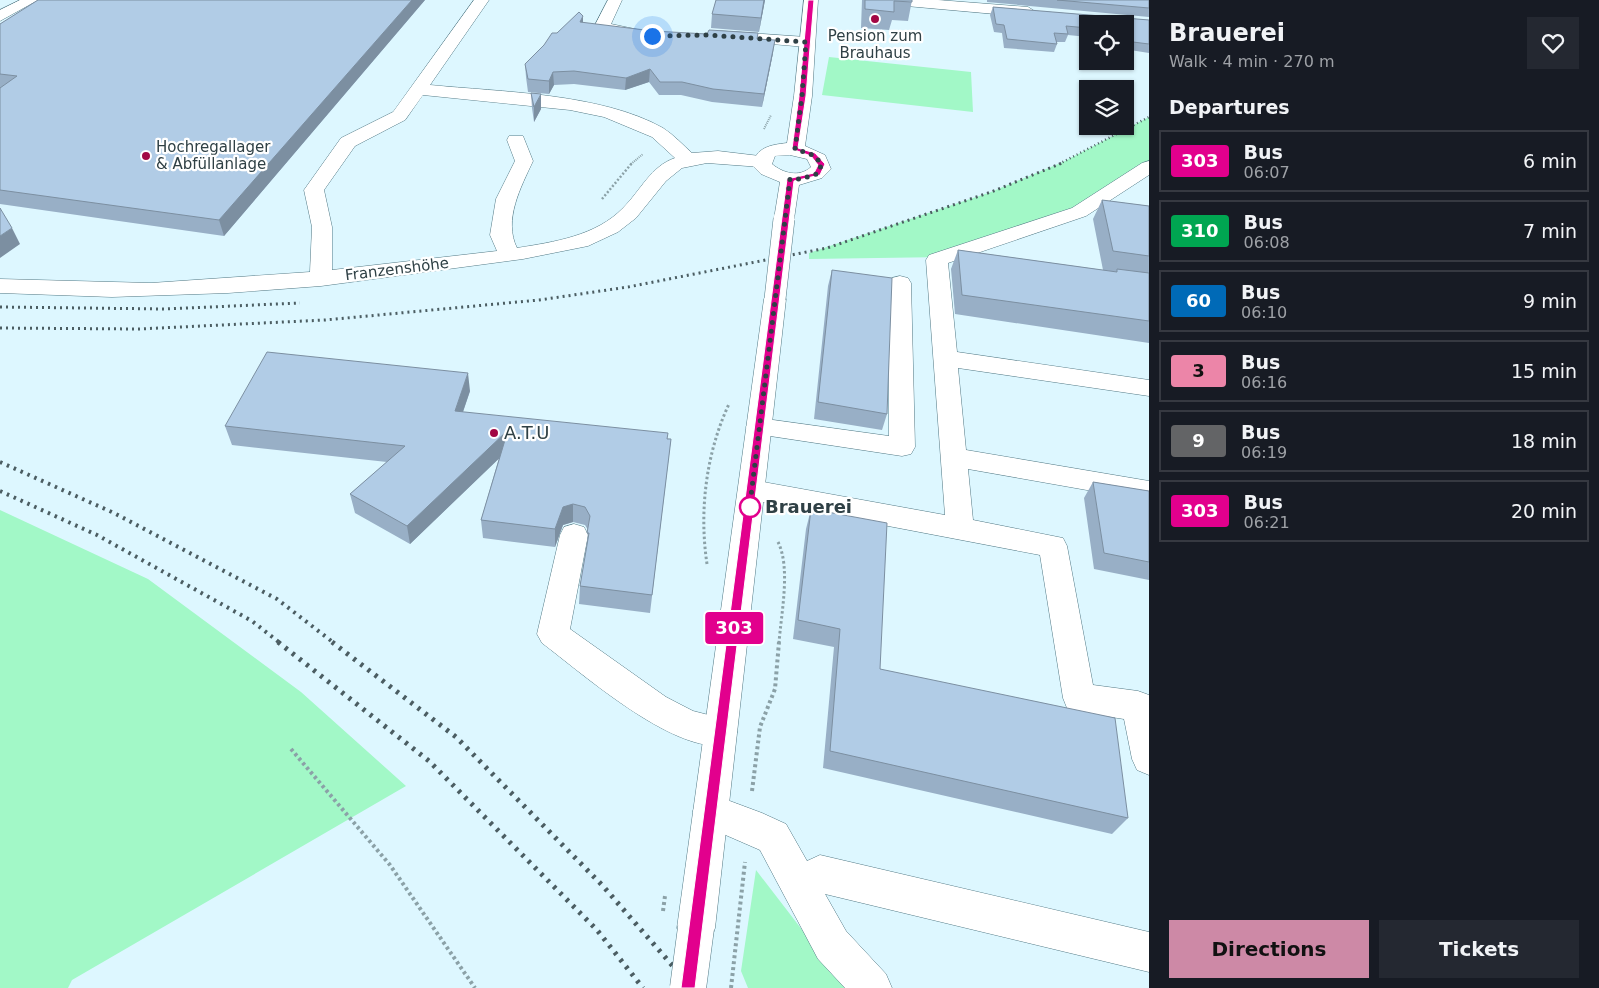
<!DOCTYPE html>
<meta charset="utf-8">
<style>
body{margin:0;font-family:"DejaVu Sans",sans-serif;background:#242831;color:#f1f3f6;height:100vh;display:flex;flex-direction:column;font-size:19px;white-space:nowrap}
*{box-sizing:border-box;margin:0}
p{font-size:16px;color:#9ea1a6}
.icon{flex:none;width:28px;height:28px;fill:none;stroke:currentColor;stroke-width:2;stroke-linecap:round;stroke-linejoin:round}
.map{position:relative;flex:1;overflow:hidden}
.panel{display:flex;flex-direction:column;background:#171b24;width:450px}
.panel>*{flex:none}
.badge{padding:0 10px;border-radius:4px;font-size:18px;line-height:32px}
.controls{position:absolute;left:1079px;top:15px;display:grid;gap:10px}
.controls a{display:grid;place-items:center;width:55px;height:55px;border-radius:0px;background:#171b24;box-shadow:0 1px 4px #0004;font-size:25px}
.you{position:absolute;width:25px;height:25px;margin:-12px;border:4px solid #fff;border-radius:50%;background:#1a73e8;box-shadow:0 0 0 8px #1a73e833}
.map>.badge{position:absolute;translate:-50% -50%;box-shadow:0 0 0 2px #fff}
h2{padding:0 20px;font-size:19px;line-height:45px}
.round{display:grid;place-items:center;flex:none;width:52px;height:52px;border-radius:0px;background:#242831}
.headline{display:flex;align-items:center;justify-content:space-between;height:85px;padding:0 20px}
h1{font-size:24px;font-weight:800;line-height:38px}
.action{display:flex;gap:10px;margin-top:auto;padding:10px 20px}
.action a{flex:1;height:58px;border-radius:0px;background:#cd89a6;color:#111;font-size:20px;font-weight:800;line-height:58px;text-align:center}
.action a+a{background:#242831;color:#f1f3f6}
ul{padding:0;list-style:none}
li{display:flex;align-items:center;gap:15px;height:62px;margin:0 10px 8px;padding:0 10px;border:2px solid #363941;border-radius:0px}
li div{flex:1}
li b{display:block;font-size:19px}
li em{font-style:normal}
li .badge{min-width:55px;font-weight:700;text-align:center}
main{display:flex;flex:1;min-height:0}
.map>svg:first-child{display:block}
.green{fill:#a2f8c7}
.lines{fill:none;stroke-linecap:round;stroke-linejoin:round}
.minor-casing{stroke:#527985;stroke-width:1}
.major-casing{stroke:#527985;stroke-width:1}
.path-far3{stroke:#8ba1a7;stroke-width:2;stroke-dasharray:1 1;stroke-linecap:butt}
.path-far2{stroke:#8ba1a7;stroke-width:2.5;stroke-dasharray:2 2;stroke-linecap:butt}
.path-far1{stroke:#8ba1a7;stroke-width:3;stroke-dasharray:2.5 2.5;stroke-linecap:butt}
.path{stroke:#8ba1a7;stroke-width:4;stroke-dasharray:3 3;stroke-linecap:butt}
.minor{fill:#fff;fill-rule:evenodd}
.major{fill:#fff;fill-rule:evenodd}
.rail-far3{stroke:#4b5d62;stroke-width:2.5;stroke-dasharray:1 3;stroke-linecap:butt}
.rail-far2{stroke:#4b5d62;stroke-width:3;stroke-dasharray:2 4;stroke-linecap:butt}
.rail-far1{stroke:#4b5d62;stroke-width:4;stroke-dasharray:2.5 5;stroke-linecap:butt}
.rail{stroke:#4b5d62;stroke-width:5;stroke-dasharray:3 6;stroke-linecap:butt}
.major-bridge-far1-casing{stroke:#527985;stroke-width:22;stroke-linecap:butt}
.major-bridge-casing{stroke:#527985;stroke-width:37;stroke-linecap:butt}
.path-bridge{stroke:#8ba1a7;stroke-width:4;stroke-dasharray:3 3;stroke-linecap:butt}
.major-bridge-far1{stroke:#fff;stroke-width:21}
.major-bridge{stroke:#fff;stroke-width:36}
.wall{fill:#98afc6}
.shaded-wall{fill:#7c8fa1}
.building{fill:#b1cce6;stroke:#7c8fa1}
.line{fill:#e2008d;stroke:#fff}
.walk{stroke:#2f4045;stroke-width:5;stroke-dasharray:0 9}
.poi-dot{fill:#a20744;stroke:#fff;stroke-width:2}
.stop-dot{fill:#fff;stroke:#e2008d;stroke-width:2.5}
.labels{text-anchor:middle;stroke-width:4.5;stroke-linejoin:round;paint-order:stroke}
.far-poi-label{font-size:15px;fill:#2f4045;stroke:#fff}
.far-street-label{font-size:15px;fill:#2f4045;stroke:#fff}
.poi-label{font-size:18px;fill:#2f4045;stroke:#fff;text-anchor:start}
.stop-label{font-size:18px;font-weight:bold;fill:#2f4045;stroke:#fff;text-anchor:start}
</style>
<main>
<div class="map">
<svg width="1149" height="988" viewBox="0 0 1149 988">
<rect width="100%" height="100%" fill="#ddf7ff"/>
<!-- green -->
<path class="green" d="M829 57 971 72 973 112 822 95Z
M1149 117V167L1079 212 946 257 809 259V253L991 192 1063 162Z
M0 510 148 579 301 692 406 786 72 980 68 988H0Z
M756 870 813 944 853 988H748L741 971Z"/>
<g class="lines">
<!-- minor casing -->
<g class="minor-casing">
<path id="minor" d="M20 0H38L0 21V10Z
M474 0H489L430 85C500 92 601 93 663 128 674 135 683 145 692 153L718 151 768 157 770 161 768 165 761 167 707 163 682 168 666 181 636 218 618 232 588 246 523 259 321 286 228 293 112 297 0 293V279L151 283 310 272 312 227 304 190 341 138 393 112ZM423 95 570 110 604 117 652 137 675 158C651 166 641 190 623 208 596 236 554 242 517 248 503 220 521 187 533 161L523 136H509L507 140 515 161 496 199 490 235 497 251 332 270V227L324 190 355 146 405 120Z
M608 0H622L611 24 644 31 646 34 644 37 638 39 597 30 594 27Z
M877 0H938L1028 7 1036 12 1028 17 884 4Z
M721 31 806 37 814 42 806 47 715 39 713 36 715 33Z
M1149 161V175L1086 216 948 263 957 352 1149 380V396L958 368 966 450 1149 481V501L968 469 973 520 1063 538 1067 546 1093 685 1138 691 1149 695V775L1137 770 1132 759 1124 719 1079 712 1067 708 1063 698 1040 555 752 500 742 497 738 490 742 483 752 480 945 515 926 260 929 255 1072 208 1142 163Z
M900 276 908 278 911 283 915 447 911 454 902 456 750 433 746 427 750 421 759 418 889 436V283L892 278Z
M574 524 584 527 588 535 570 629 666 697 693 711 732 721 737 732 732 743C682 762 582 673 542 643L537 634 560 535 564 527Z
M711 794 762 813 786 824 807 861 820 855 1149 932V972L825 894 846 931 886 974 892 988H845L818 959 760 850 698 823 693 811 698 799Z"/>
</g>
<!-- major casing -->
<g class="major-casing">
<path id="major" d="M804 0H818L812 96 805 146 825 155 831 169 822 178 799 185 794 219 791 223 784 225 777 223 774 219 780 182 761 174 752 165C757 147 770 145 787 143L794 96ZM790 155 807 159 811 167C799 178 783 173 772 164L775 156Z
M775 292 783 294 786 299 715 928 710 942 696 947 682 942 677 928 764 299 767 294Z"/>
</g>
<!-- path-far3 -->
<path class="path-far3" d="M764 129 771 115
M631 164 643 154"/>
<!-- path-far2 -->
<path class="path-far2" d="M602 199 632 163"/>
<!-- path-far1 -->
<path class="path-far1" d="M778 542C791 568 781 614 779 643
M707 564C699 511 706 453 729 404"/>
<!-- path -->
<path class="path" d="M291 749 390 865 475 988
M752 791 760 727 775 689 779 642
M731 988 745 862"/>
<!-- minor -->
<use href="#minor" class="minor"/>
<!-- major -->
<use href="#major" class="major"/>
<!-- rail-far3 -->
<path class="rail-far3" d="M1059 164 1149 117"/>
<!-- rail-far2 -->
<path class="rail-far2" d="M0 307 165 309 300 303
M0 328 139 329 325 320 539 300 628 287 827 248 991 192 1062 163"/>
<!-- rail-far1 -->
<path class="rail-far1" d="M0 462 114 513 277 599 334 643
M0 491 97 535 252 621 280 643"/>
<!-- rail -->
<path class="rail" d="M278 642 429 761 597 930 643 988
M332 642 456 737 602 885 692 988"/>
<!-- major-bridge-far1 casing -->
<g class="major-bridge-far1-casing">
<path id="major-bridge-far1" d="M775 299 784 219"/>
</g>
<!-- major-bridge casing -->
<g class="major-bridge-casing">
<path id="major-bridge" d="M688 988 696 928"/>
</g>
<!-- path-bridge -->
<path class="path-bridge" d="M663 911 665 896"/>
<!-- major-bridge-far1 -->
<use href="#major-bridge-far1" class="major-bridge-far1"/>
<!-- major-bridge -->
<use href="#major-bridge" class="major-bridge"/>
</g>
<!-- wall -->
<path class="wall" d="M38 0H425L224 236 0 204V88H1H0V24Z
M716 0H765L759 32 711 28 712 14Z
M862 0H912L908 21 892 20 889 30 861 28Z
M987 0H1149V17L987 2Z
M993 7 1149 20V53L1130 50 1127 40H1125V24H1088V37L1068 35 1065 42H1056L1057 44 1054 52 1004 48 1002 33 994 32 990 15Z
M583 16V23L653 31 757 39 773 53 762 107 712 102 681 95H659L649 82 625 90 574 84 554 85 549 94 528 92 526 77 525 64 557 33Z
M531 93 541 109 534 122 532 108Z
M1102 200 1149 206V343L955 314 951 269 958 250 1103 270 1093 219Z
M832 270 887 414 882 430 814 419 828 286Z
M470 391 463 412 671 439 650 613 579 604 580 586 587 546 588 530 585 525 573 522 563 525 555 547 483 538 481 520 499 458 410 544 355 513 350 494 387 462 232 445 225 426Z
M1093 482 1149 491V580L1094 569 1084 498Z
M811 509 880 669 1128 818 1112 834 823 768 834 647 793 639 806 529Z"/>
<!-- shaded-wall -->
<path class="shaded-wall" d="M412 0H425L224 236 219 220Z
M764 0H765L759 32 761 18Z
M583 16V28L580 22Z
M775 40 773 53 762 107 764 94Z
M650 69 649 82 625 90 626 78Z
M553 72 554 85 549 94V81Z
M541 94V109L534 122V107Z
M12 228 20 244 0 258V236Z
M468 373 470 391 457 429 455 411Z
M508 430 509 449 410 544 407 526Z
M573 504V522L563 525 555 547V529L563 507Z"/>
<!-- building -->
<path class="building" d="M38 0H412L219 220 0 190V88L17 76 0 74V24Z
M716 0H764L761 18 712 14Z
M865 0H912V2L894 1V12L865 9Z
M1057 0H1149V8Z
M993 7 1149 20V44L1133 42 1131 32H1125V24H1088V28L1066 26 1068 34 1054 33 1057 44 1007 39 1004 25 996 24Z
M579 12 583 16 580 22 653 31 707 34 709 30 758 33 757 39 775 40 764 94 713 89 682 82H660L650 69 626 78 574 71 553 72 549 81 528 79 525 64 544 45 552 33H557Z
M531 93 541 94 534 107Z
M1102 200 1149 206V256L1113 251Z
M0 208 12 228 0 236Z
M958 250 1117 272V269L1149 273V321L962 295Z
M832 270 892 278 887 414 818 402Z
M267 352 468 373 455 411 668 433 667 439H671L652 595 580 586 589 533H587L590 516 585 507 573 504 563 507 555 529 481 520 508 430 407 526 350 494 405 446 225 426Z
M1093 482 1149 491V562L1104 553Z
M811 509 887 523 880 669 1115 718 1128 818 830 751 840 629 798 620Z"/>
<!-- line -->
<path class="line" d="M808 0H814L806 96 798 148 815 153 825 164 820 175 794 181 695 988H681L787 179 814 173 818 165 811 156 792 149 799 96Z"/>
<g class="lines">
<!-- walk -->
<path class="walk" d="M652 36 707 35 806 42 802 96 795 149 813 155 822 164 817 174 801 179H790L749 512 750 507"/>
</g>
<!-- markers -->
<g class="poi-dot">
<circle cx="875" cy="19" r="5"/>
<circle cx="146" cy="156" r="5"/>
<circle cx="494" cy="433" r="5"/>
</g>
<circle class="stop-dot" cx="750" cy="507" r="10"/>
<g class="labels">
<!-- far-poi labels -->
<g class="far-poi-label">
<text x="875" y="41">Pension zum<tspan x="875" dy="17">Brauhaus</tspan></text>
<text x="156" y="152" text-anchor="start">Hochregallager<tspan x="156" dy="17">&amp; Abfüllanlage</tspan></text>
</g>
<!-- far-street labels -->
<g class="far-street-label">
<text transform="translate(397 269) rotate(-7)" y="5">Franzenshöhe</text>
</g>
<!-- poi labels -->
<g class="poi-label">
<text x="504" y="439">A.T.U</text>
</g>
<!-- stop labels -->
<g class="stop-label">
<text x="765" y="513">Brauerei</text>
</g>
</g>
</svg>
<div class="controls">
<a><svg class="icon" aria-label="locate" viewBox="0 0 24 24"><circle cx="12" cy="12" r="6"/><path d="M12 2v4M12 18v4M2 12h4M18 12h4"/></svg></a>
<a><svg class="icon" aria-label="layers" viewBox="0 0 24 24"><path d="M12 4l9 5-9 5-9-5zM3 14l9 5 9-5"/></svg></a>
</div>
<div class="you" style="left:652px;top:36px"></div>
<b class="badge" style="left:734px;top:628px;background:#e2008d;color:#fff">303</b>
</div>
<section class="panel">
<div class="headline"><div><h1>Brauerei</h1><p>Walk · 4 min · 270 m</p></div><a class="round"><svg class="icon" aria-label="heart" viewBox="0 0 24 24"><path d="M12 20l-8-8c-3-5 5-10 8-4 3-6 11-1 8 4z"/></svg></a></div>
<h2>Departures</h2>
<ul>
<li><span class="badge" style="background:#e2008d;color:#fff">303</span><div><b>Bus</b><p>06:07</p></div><em>6 min</em></li>
<li><span class="badge" style="background:#00a651;color:#fff">310</span><div><b>Bus</b><p>06:08</p></div><em>7 min</em></li>
<li><span class="badge" style="background:#006ab7;color:#fff">60</span><div><b>Bus</b><p>06:10</p></div><em>9 min</em></li>
<li><span class="badge" style="background:#ec85a8;color:#111">3</span><div><b>Bus</b><p>06:16</p></div><em>15 min</em></li>
<li><span class="badge" style="background:#636466;color:#fff">9</span><div><b>Bus</b><p>06:19</p></div><em>18 min</em></li>
<li><span class="badge" style="background:#e2008d;color:#fff">303</span><div><b>Bus</b><p>06:21</p></div><em>20 min</em></li>
</ul>
<div class="action"><a>Directions</a><a>Tickets</a></div>
</section>
</main>
